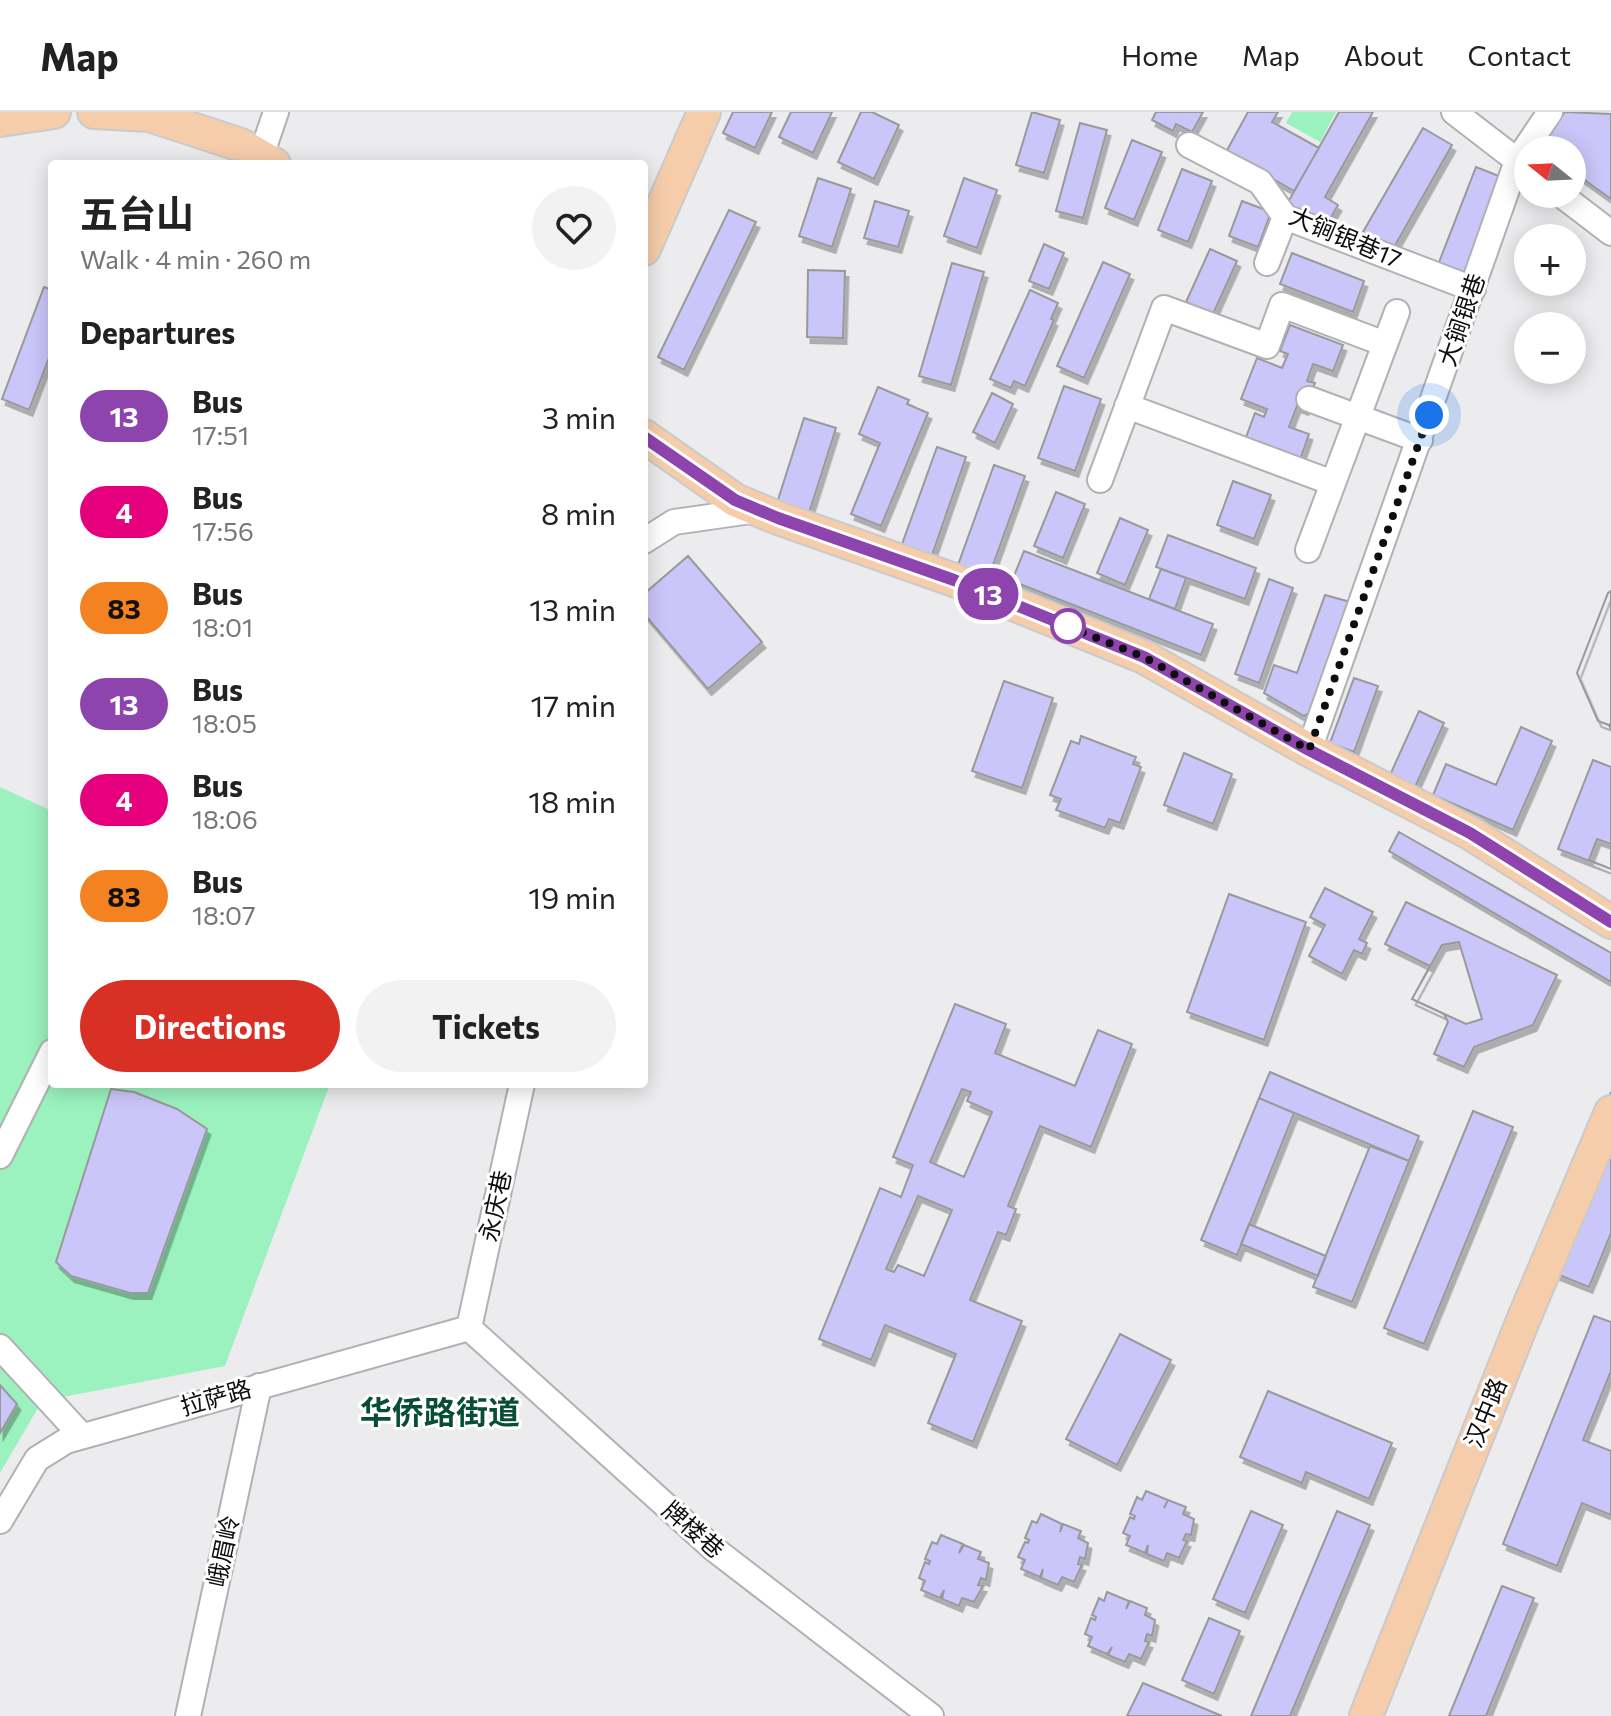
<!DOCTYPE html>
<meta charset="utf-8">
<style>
body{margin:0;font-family:Commissioner,"Noto Sans SC",sans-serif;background:#f2f2f2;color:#222;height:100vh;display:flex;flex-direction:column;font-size:30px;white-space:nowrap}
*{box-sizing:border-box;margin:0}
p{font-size:26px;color:#767676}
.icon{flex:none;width:44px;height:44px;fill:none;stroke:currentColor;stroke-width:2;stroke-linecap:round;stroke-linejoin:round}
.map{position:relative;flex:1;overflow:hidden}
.panel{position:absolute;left:48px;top:48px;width:600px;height:928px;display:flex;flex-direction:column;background:#fff;border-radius:8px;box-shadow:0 4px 20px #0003}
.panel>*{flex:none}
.badge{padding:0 16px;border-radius:26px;font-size:28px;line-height:52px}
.needle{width:52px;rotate:288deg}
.controls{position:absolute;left:1514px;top:24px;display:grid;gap:16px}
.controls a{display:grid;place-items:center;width:72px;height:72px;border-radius:50%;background:#fff;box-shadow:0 4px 20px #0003;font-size:40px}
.you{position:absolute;width:40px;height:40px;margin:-20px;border:6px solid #fff;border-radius:50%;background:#1a73e8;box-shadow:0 0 0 12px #1a73e833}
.map>.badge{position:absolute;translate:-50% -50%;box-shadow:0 0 0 4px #fff}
h2{padding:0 32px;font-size:30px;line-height:72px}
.round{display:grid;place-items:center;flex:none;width:84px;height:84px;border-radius:42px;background:#f2f2f2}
.overview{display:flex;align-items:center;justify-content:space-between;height:136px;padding:0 32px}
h1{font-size:38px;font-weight:700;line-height:60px}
.cta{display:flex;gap:16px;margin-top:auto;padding:16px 32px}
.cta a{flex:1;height:92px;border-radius:48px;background:#d93025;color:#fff;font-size:32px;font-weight:700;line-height:92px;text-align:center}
.cta a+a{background:#f2f2f2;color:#222}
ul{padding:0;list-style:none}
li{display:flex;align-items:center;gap:24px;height:96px;padding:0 32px}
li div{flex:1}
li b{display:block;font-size:30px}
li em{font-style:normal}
li .badge{min-width:88px;font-weight:700;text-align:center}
header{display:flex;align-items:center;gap:48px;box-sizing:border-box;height:112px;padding:0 40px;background:#fff;border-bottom:2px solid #e0e0e0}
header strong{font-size:38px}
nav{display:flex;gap:44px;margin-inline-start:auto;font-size:28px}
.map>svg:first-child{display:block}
.green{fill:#9bf2be}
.building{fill:#cbc6f9;stroke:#99999b;stroke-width:2;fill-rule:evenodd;filter:url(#shadow)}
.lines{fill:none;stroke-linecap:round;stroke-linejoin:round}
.minor-casing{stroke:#b1b1b3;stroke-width:28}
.major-casing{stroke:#cacaca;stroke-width:36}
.minor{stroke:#fff;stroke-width:24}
.major{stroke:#f5cdab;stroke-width:32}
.line-casing{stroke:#fff;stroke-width:18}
.line{stroke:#8e44ad;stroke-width:12}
.walk{stroke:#0e0e0f;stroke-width:8;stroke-dasharray:0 14.4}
.stop-dot{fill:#fff;stroke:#8e44ad;stroke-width:4}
.labels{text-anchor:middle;stroke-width:6;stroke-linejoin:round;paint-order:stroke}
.street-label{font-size:24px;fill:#0e0e0f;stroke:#fff}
.district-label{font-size:32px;font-weight:bold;fill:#074e34;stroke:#fff}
</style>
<header>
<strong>Map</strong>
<nav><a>Home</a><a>Map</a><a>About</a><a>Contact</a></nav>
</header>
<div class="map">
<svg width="1611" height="1604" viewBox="0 0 1611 1604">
<defs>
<filter id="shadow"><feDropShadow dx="3.5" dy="6" stdDeviation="0" flood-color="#0004"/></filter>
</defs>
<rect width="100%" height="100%" fill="#ececee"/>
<!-- green -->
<path class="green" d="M1292 0H1336L1320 30 1286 11Z
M0 675 52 699V972H330L225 1254 42 1289 0 1361Z"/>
<!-- building -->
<path class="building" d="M733 0H772L755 36 723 21Z
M791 0H832L813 41 779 25Z
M861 0H872L899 13 874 67 838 50Z
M1032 0 1060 8 1044 61 1016 53Z
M1156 0H1203L1192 20 1176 12 1173 19 1152 8Z
M1248 0H1278L1272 10 1319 36 1294 79 1226 40Z
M1339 0H1373L1325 85 1338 93 1326 114 1287 92Z
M1565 0 1611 2V87L1572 59V38H1552L1550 35 1548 23Z
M1080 11 1107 18 1083 106 1056 99Z
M1423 16 1452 33 1389 144 1359 127Z
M1132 28 1162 40 1134 108 1105 96Z
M1476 55 1509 68 1469 171 1436 158Z
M1182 57 1212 69 1188 130 1158 118Z
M818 66 851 77 832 135 799 124Z
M964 66 997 78 977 136 944 124Z
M875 89 909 99 898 135 864 126Z
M1242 89 1271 100 1258 135 1229 124Z
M729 98 756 110 684 258 658 245Z
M1044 132 1064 141 1049 177 1029 169Z
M1210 137 1237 149 1213 202 1186 190Z
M1292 141 1364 169 1353 200 1280 172Z
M1103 150 1130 162 1084 266 1057 254Z
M952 151 984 160 951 273 919 264Z
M808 158 845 159 843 226 807 225Z
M44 175 52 178V238L29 298 2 287Z
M1030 178 1058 191 1051 207 1054 208 1025 274 1014 269 1011 276 990 267Z
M1290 213 1343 233 1333 259 1313 252 1307 269 1315 271 1305 297 1297 294 1289 315 1309 322 1300 348 1245 328 1255 301 1264 305 1267 297 1241 287 1257 246 1282 256 1288 242 1280 239Z
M1064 274 1101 287 1075 359 1038 346Z
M878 275 909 288 907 292 928 301 881 414 851 402 880 331 859 322Z
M992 281 1013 292 995 331 973 320Z
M804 306 836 316 809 401 777 391Z
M937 335 966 345 931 446 901 435Z
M994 353 1025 364 989 464 958 453Z
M1233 369 1271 383 1254 427 1217 413Z
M1056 380 1085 392 1063 446 1034 434Z
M1120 406 1148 418 1125 473 1097 461Z
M1168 423 1256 456 1245 487 1156 455Z
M1024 439 1213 512 1201 543 1012 469Z
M688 444 762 530 708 577 644 502V482Z
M1161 457 1186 466 1175 497 1149 487Z
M1269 467 1293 476 1259 571 1235 562Z
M1611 479V612L1609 613 1598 609 1577 561 1608 481Z
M1611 479V618L1609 613 1598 609 1577 561 1608 481Z
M1325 483 1354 491 1315 597 1304 604 1264 581 1274 553 1297 561Z
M1354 566 1378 574 1354 640 1330 631Z
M1004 569 1053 586 1022 676 972 659Z
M1419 599 1444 611 1415 675 1390 663Z
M1521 615 1552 629 1513 718 1433 683 1446 652 1496 673Z
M1081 624 1136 645 1133 652 1141 655 1120 711 1109 707 1105 716 1056 698 1061 687 1050 683 1071 629 1079 632Z
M1184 641 1232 662 1213 712 1164 693Z
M1593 648 1611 655V757L1558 737Z
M1399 720 1611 841V870L1389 739Z
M1597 727 1611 732V757L1589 748Z
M1325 776 1373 800 1359 827 1367 831 1362 842 1354 838 1342 862 1309 844 1325 813 1310 805Z
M1229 782 1306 810 1264 928 1187 900Z
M1406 790 1557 863 1533 913 1474 935 1464 955 1434 942 1448 910 1444 902 1412 887 1430 854 1385 832Z
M1459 830 1482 907 1466 912 1412 887 1442 833Z
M955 892 1006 912 995 941 1075 974 1098 918 1132 932 1091 1035 1040 1014 1008 1094 1016 1097 1006 1123 998 1120 970 1188 1022 1209 973 1330 928 1311 956 1242 885 1213 871 1248 819 1227 880 1076 901 1085 913 1053 893 1045ZM962 977 971 980 967 989 992 1000 964 1065 930 1050ZM918 1084 952 1098 924 1164 898 1153 894 1160 886 1157Z
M1270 960 1419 1024 1409 1049 1259 986Z
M111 977 134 980 177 997 207 1017 148 1181H130L71 1164 56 1150Z
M1611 980V1121L1589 1175 1539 1155Z
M1259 986 1294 1001 1237 1143 1201 1128Z
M1473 999 1513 1015 1424 1232 1384 1216Z
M1370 1034 1409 1049 1352 1190 1313 1175Z
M1249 1112 1326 1144 1318 1164 1241 1132Z
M1594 1204 1611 1210V1259L1583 1328 1611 1339V1403L1582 1391 1557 1454 1503 1432Z
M1120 1222 1171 1248 1117 1353 1066 1327Z
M0 1273 17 1292 0 1321Z
M1268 1279 1392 1331 1369 1387 1306 1360 1302 1371 1240 1345Z
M1146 1379 1168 1388 1164 1396 1168 1388 1186 1395 1183 1402 1194 1407 1191 1423 1186 1422 1183 1428 1187 1429 1179 1446 1167 1441 1164 1449 1147 1442 1148 1433 1145 1441 1126 1433 1130 1424 1123 1421 1130 1405 1134 1407 1135 1404 1130 1402 1137 1385 1142 1388Z
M1251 1399 1283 1413 1245 1501 1213 1487Z
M1337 1399 1370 1413 1290 1604H1251Z
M1041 1402 1062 1412 1060 1420 1063 1412 1081 1419 1078 1426 1088 1431 1085 1447 1080 1445 1078 1452 1082 1453 1074 1470 1062 1465 1058 1473 1041 1466 1043 1457 1040 1465 1021 1457 1025 1448 1018 1445 1025 1430 1028 1431 1029 1428 1025 1426 1032 1409 1037 1411Z
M941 1423 963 1432 959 1441 964 1433 981 1440 978 1447 989 1451 986 1468 981 1466 978 1473 983 1474 974 1490 962 1486 959 1494 942 1487 944 1478 940 1486 921 1478 925 1469 919 1466 925 1450 929 1452 930 1449 925 1447 932 1430 937 1432Z
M1502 1474 1534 1486 1486 1604H1449Z
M1107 1480 1129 1489 1126 1497 1130 1489 1147 1496 1145 1503 1155 1508 1152 1524 1147 1522 1145 1529 1149 1530 1141 1547 1129 1542 1125 1550 1108 1543 1112 1535 1107 1542 1088 1534 1092 1525 1085 1522 1091 1506 1095 1508 1096 1505 1092 1503 1099 1486 1104 1489Z
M1209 1506 1240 1519 1214 1582 1182 1568Z
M1143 1571 1222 1604H1127Z"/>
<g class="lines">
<!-- minor casing -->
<g class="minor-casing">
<path id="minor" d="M1454 0 1528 57
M1189 33 1260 70 1285 105 1473 177
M261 44 276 0
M1560 82 1611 121
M1267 151 1285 105
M1309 287 1420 328
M1127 294 1333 371
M1100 368 1164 196 1267 234 1282 193 1385 232
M644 429 674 410 758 398
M1308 438 1397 200
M1309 638 1517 49 1550 0
M0 1044 52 940
M469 1216 714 1437 931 1604
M469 1216 522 972
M0 1235 82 1324
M0 1409 37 1347 66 1329 469 1216
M188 1604 259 1274"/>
</g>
<!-- major casing -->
<g class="major-casing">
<path id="major" d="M94 0 149 3 241 33 274 52
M0 8 54 0
M644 137 704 0
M644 324 735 388 778 406 954 468 1144 545 1309 638 1470 721 1611 810
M1366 1604 1524 1206 1611 1000"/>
</g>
<!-- minor -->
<use href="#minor" class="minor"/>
<!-- major -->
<use href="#major" class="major"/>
</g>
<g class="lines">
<!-- line casing -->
<g class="line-casing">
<path id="line" d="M644 325 735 388 778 406 954 468 1144 545 1309 638 1470 721 1611 810"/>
</g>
<!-- line -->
<use href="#line" class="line"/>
<!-- walk -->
<path class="walk" d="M1068 514 1062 512 1144 545 1309 638 1429 303"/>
</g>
<!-- markers -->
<circle class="stop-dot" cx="1068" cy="514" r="16"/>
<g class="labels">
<!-- street labels -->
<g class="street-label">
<text transform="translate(1345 126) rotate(23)" y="8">大锏银巷17</text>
<text transform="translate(1462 208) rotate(-71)" y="8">大锏银巷</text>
<text transform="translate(496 1094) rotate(-78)" y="8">永庆巷</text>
<text transform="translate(216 1286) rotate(-16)" y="8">拉萨路</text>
<text transform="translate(1486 1301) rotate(-68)" y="8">汉中路</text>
<text transform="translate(693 1418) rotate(41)" y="8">牌楼巷</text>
<text transform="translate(224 1439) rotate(-78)" y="8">峨眉岭</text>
</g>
<!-- district labels -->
<g class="district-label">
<text x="440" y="1312">华侨路街道</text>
</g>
</g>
</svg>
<div class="controls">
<a><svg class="needle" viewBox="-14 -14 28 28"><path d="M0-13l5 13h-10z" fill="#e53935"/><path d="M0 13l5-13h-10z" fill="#767676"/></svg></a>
<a>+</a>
<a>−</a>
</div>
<div class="you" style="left:1429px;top:303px"></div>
<b class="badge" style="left:988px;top:482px;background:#8e44ad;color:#fff">13</b>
<section class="panel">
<div class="overview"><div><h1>五台山</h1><p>Walk · 4 min · 260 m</p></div><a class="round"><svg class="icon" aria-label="heart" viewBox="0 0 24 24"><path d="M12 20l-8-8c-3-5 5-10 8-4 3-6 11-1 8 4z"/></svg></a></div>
<h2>Departures</h2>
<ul>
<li><span class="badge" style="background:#8e44ad;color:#fff">13</span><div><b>Bus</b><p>17:51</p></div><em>3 min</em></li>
<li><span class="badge" style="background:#e6007e;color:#fff">4</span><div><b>Bus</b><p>17:56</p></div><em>8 min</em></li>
<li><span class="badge" style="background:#f58220;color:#111">83</span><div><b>Bus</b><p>18:01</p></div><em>13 min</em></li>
<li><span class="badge" style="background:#8e44ad;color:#fff">13</span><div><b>Bus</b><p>18:05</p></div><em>17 min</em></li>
<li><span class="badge" style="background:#e6007e;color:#fff">4</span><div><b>Bus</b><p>18:06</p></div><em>18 min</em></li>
<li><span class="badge" style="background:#f58220;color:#111">83</span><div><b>Bus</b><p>18:07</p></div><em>19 min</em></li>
</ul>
<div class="cta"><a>Directions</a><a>Tickets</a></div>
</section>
</div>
